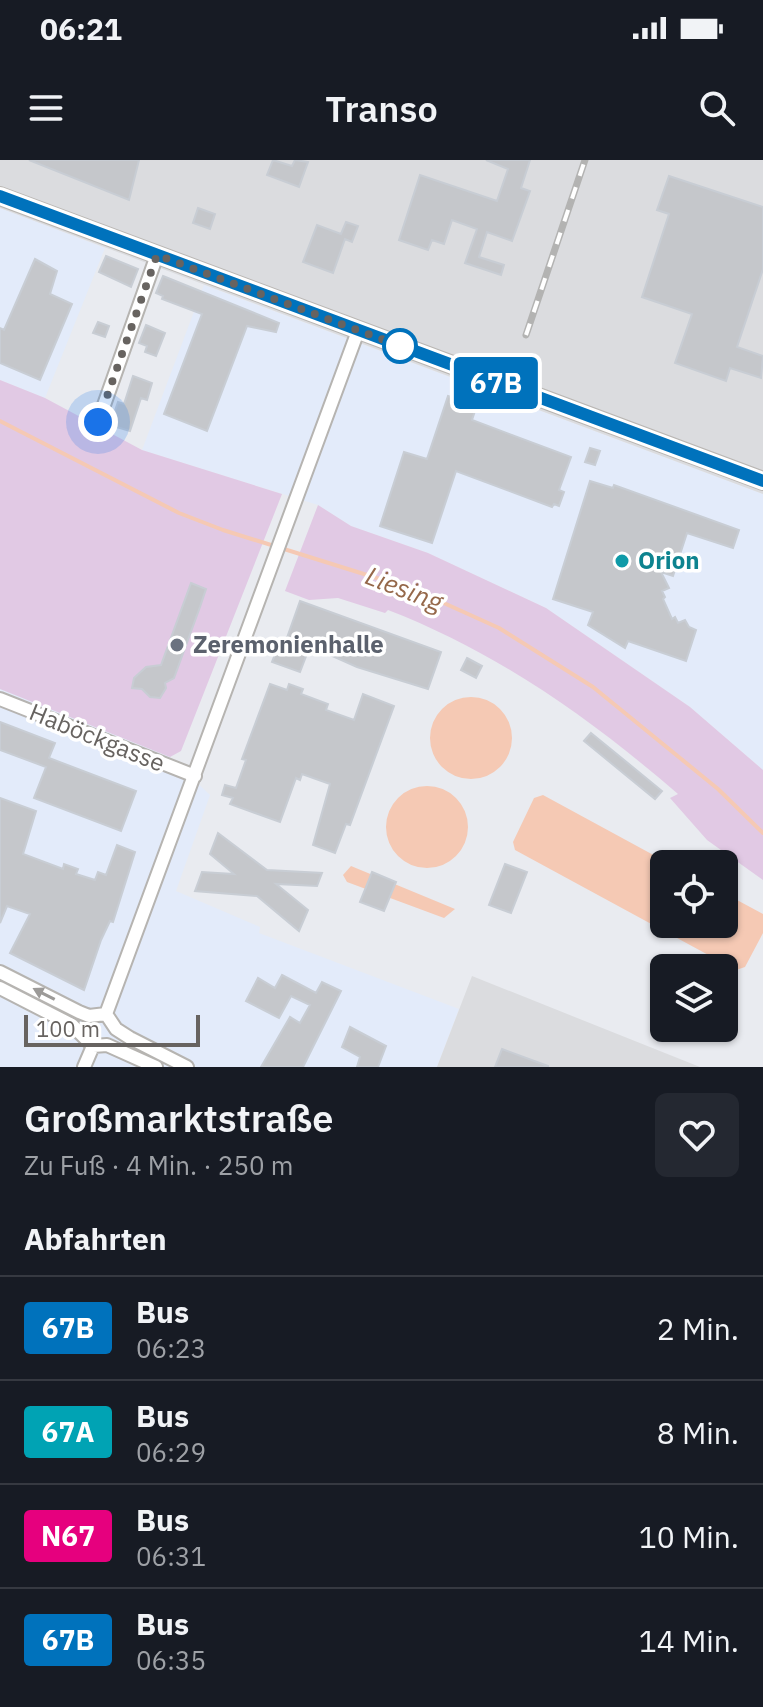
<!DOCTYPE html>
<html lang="de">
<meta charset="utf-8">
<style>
body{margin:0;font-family:"IBM Plex Sans",sans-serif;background:#242831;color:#f1f3f6;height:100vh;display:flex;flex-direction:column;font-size:30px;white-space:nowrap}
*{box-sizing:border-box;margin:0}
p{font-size:26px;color:#9ea1a6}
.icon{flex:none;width:44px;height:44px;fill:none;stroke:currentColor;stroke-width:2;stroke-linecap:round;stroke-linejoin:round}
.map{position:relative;height:907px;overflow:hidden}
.details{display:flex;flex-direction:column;background:#171b24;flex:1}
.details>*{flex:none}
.badge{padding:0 16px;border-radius:6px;font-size:28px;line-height:52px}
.buttons{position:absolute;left:650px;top:690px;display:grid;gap:16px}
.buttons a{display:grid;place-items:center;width:88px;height:88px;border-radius:12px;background:#171b24;box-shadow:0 2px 6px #0004;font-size:40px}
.scale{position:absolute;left:24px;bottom:20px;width:176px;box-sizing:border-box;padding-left:8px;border:4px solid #676360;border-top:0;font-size:22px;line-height:28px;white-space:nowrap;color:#676360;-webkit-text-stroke:6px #fff;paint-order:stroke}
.you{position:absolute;width:40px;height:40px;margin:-20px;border:6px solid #fff;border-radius:50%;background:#1a73e8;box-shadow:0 0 0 12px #1a73e833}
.map>.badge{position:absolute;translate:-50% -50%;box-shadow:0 0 0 4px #fff}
h2{padding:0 24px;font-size:30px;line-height:72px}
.round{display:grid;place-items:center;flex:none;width:84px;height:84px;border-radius:12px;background:#242831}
.head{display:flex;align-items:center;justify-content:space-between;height:136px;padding:0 24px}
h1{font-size:38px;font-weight:600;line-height:60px}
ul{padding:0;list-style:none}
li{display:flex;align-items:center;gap:24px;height:104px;padding:0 24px;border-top:2px solid #363941}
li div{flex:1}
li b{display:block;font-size:30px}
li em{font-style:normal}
li .badge{min-width:88px;font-weight:700;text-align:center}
.status{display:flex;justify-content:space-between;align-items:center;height:56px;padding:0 40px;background:#171b24;direction:ltr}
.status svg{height:22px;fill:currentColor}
header{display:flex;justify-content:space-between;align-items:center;height:104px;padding:0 24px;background:#171b24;font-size:36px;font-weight:600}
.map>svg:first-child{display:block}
.commercial{fill:#e3ebfa}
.industrial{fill:#dbdcdf}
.green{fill:#e1c9e4}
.water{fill:#f5c9b4}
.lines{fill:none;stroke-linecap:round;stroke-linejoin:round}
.stream{stroke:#f5c9b4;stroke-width:4}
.building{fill:#c5c7cb;stroke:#c8cdd4;stroke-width:2}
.minor-casing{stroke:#b6b4b1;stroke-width:16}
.secondary-casing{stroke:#b9b6b3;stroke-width:20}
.minor{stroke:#fff;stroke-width:12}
.secondary{stroke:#fff;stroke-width:16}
.rail-casing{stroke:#b3b3b2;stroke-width:7}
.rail{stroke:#fff;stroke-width:4;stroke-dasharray:12;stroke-linecap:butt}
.oneway{fill:#9c9a98}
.line-casing{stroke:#fff;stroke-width:18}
.line{stroke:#0072bc;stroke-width:12}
.walk{stroke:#676360;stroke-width:8;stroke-dasharray:0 14.4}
.stop-dot{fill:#fff;stroke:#0072bc;stroke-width:4}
.culture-dot{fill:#0f9aa8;stroke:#fff;stroke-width:3}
.worship-dot{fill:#6b7280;stroke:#fff;stroke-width:3}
.labels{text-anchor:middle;stroke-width:7;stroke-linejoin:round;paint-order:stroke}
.culture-label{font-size:24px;font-weight:bold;fill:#0d838f;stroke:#fff;text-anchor:start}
.worship-label{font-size:24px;font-weight:bold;fill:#5b616d;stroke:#fff;text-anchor:start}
.street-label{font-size:24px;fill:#676360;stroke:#fff}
.water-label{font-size:26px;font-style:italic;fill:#95684a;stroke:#fff}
</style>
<div class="status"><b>06:21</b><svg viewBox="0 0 49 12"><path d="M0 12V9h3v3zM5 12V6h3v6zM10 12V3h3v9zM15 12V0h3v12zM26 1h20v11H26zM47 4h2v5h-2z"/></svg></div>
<header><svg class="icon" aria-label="menu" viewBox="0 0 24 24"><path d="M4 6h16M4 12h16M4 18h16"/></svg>Transo<svg class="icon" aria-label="search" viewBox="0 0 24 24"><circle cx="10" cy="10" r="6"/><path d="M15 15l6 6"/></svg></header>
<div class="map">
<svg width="763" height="907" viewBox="0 0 763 907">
<rect width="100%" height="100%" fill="#e9ebf0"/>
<!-- commercial -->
<path class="commercial" d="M0 48 105 88 45 238 0 220Z
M204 125 763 334V610L690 547 546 448 428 393 351 366 318 345 142 290Z
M0 529 170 597 210 635 176 731 260 767 259 773 459 849 437 907H0Z"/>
<!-- industrial -->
<path class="industrial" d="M0 0H763V334L0 48Z
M472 816 700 907H437Z"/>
<!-- green -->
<path class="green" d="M0 220 45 238 142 290 282 334 181 591 170 597 0 529Z
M318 345 351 366 428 393 546 448 690 547 763 610V720L707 680 670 638 678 634C591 559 497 492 388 450L385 453 338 438 309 440 285 431Z"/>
<!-- water -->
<path class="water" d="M430 578a41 41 0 1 1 82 0a41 41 0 1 1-82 0Z
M386 667a41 41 0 1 1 82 0a41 41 0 1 1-82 0Z
M543 635 670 704H664V764H724V733L763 754V773L745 807 736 810 515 690 513 682 534 638Z
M351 706 455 749 444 758 347 722 343 715Z"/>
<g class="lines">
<!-- stream -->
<path class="stream" d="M0 261 179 353 223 370 415 430 499 468 593 527 718 629 763 673"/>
</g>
<!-- building -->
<path class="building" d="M29 0H139L129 40Z
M273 0 292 6 295 0 308 2 299 27 267 15Z
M486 0H530L521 28 530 31 512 81 487 72 479 97 504 105 501 115 465 103 477 69 452 60 444 84 432 80 428 90 399 80 420 15 497 41 508 9Z
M669 16 763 47V109L737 187 763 196 761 218 730 208 726 221 675 203 692 154 642 137 669 54 657 50Z
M198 48 215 54 210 69 193 63Z
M346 62 358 66 352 82 345 79 333 113 303 102 317 65 341 74Z
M106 96 138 109 131 127 99 112Z
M35 99 57 111 50 134 72 144 40 220 0 203V168L4 170Z
M163 116 279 163 276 172 247 166 207 271 164 254 202 154 162 139 163 136 156 133Z
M98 162 109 166 105 177 93 173Z
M146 165 165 173 156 196 145 192 147 186 139 183Z
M133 216 152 223 147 240 141 238 130 271 110 265 118 242 124 244Z
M448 236 477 245 472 260 571 297 559 330 564 332 559 346 554 344 552 347 456 311 432 383 380 366 404 292 427 299Z
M590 288 600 291 595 305 585 302Z
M590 321 613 328 614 325 739 370 733 388 687 373 673 416 661 412 669 428 662 431 665 437 663 439 672 459 675 457 678 463 685 460 689 467 696 470 686 501 628 481 625 488 588 465 593 452 553 439Z
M191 423 206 429 200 447 174 518 165 523 166 528 160 538 150 537 142 529 132 528 134 518 146 507 161 505Z
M300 441 441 492 428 529 357 507 310 486 300 512 272 502 278 487 283 489Z
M467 498 482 506 476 518 461 510Z
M270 524 287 530 289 524 303 529 301 534 328 544 326 550 354 560 363 534 394 546 350 665 346 664 335 693 313 685 330 624 302 614 300 620 296 618 280 662 230 644 233 638 222 635 225 625 236 628 246 600 242 599Z
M0 562 55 583 49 598 136 631 121 671 34 638 46 607 0 590Z
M591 573 662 631 655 639 584 581Z
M0 638 36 651 23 694 63 709 64 704 78 709 76 714 95 720 98 712 106 715 117 685 135 692 113 762 110 761 101 780 84 830 10 793 30 754 7 746 0 763Z
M218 673 267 710 322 713 317 726 276 724 308 750 299 771 257 736 195 731 202 712 234 714 210 694Z
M505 704 527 712 511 753 489 745Z
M372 712 396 722 384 751 360 742Z
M282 815 316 833 322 822 341 831 303 907H261L290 857 300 863 310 845 291 836 279 858 246 841 258 818 275 828Z
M350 867 386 886 378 907H357L360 897 342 887Z
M502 889 548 906V907H495Z"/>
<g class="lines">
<!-- minor casing -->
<g class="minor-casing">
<path id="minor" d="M98 262 157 95
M0 539 195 616
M0 812 79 852 89 856 106 854 116 869 130 878 187 907
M0 828 72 865 93 886 107 885 156 907
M106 854 358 171
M84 907 93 886"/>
</g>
<!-- secondary casing -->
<g class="secondary-casing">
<path id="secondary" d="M0 36 763 321"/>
</g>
<!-- minor -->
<use href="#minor" class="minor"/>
<!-- secondary -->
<use href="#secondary" class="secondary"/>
<!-- rail casing -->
<g class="rail-casing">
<path id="rail" d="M526 175 585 0"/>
</g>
<!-- rail -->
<use href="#rail" class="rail"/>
</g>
<!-- one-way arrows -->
<defs><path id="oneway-solid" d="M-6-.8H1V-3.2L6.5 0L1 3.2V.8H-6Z" transform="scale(2)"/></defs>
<use class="oneway" href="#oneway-solid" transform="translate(44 834) rotate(-153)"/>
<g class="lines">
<!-- line casing -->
<g class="line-casing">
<path id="line" d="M0 36 763 321"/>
</g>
<!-- line -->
<use href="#line" class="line"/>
<!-- walk -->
<path class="walk" d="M98 262 157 95 400 186"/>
</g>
<!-- markers -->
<circle class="stop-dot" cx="400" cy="186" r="16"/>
<circle class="culture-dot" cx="622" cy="401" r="8"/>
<circle class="worship-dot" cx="177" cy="485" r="8"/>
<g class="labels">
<!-- culture labels -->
<g class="culture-label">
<text x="638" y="409">Orion</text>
</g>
<!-- worship labels -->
<g class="worship-label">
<text x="193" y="493">Zeremonienhalle</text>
</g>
<!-- street labels -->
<g class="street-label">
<text transform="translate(97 578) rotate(22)" y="8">Haböckgasse</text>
</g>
<!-- water labels -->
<g class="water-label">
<text transform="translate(404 429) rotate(21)" y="9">Liesing</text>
</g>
</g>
</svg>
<div class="buttons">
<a><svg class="icon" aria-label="locate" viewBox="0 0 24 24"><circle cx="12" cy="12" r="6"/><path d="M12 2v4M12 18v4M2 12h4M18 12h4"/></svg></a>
<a><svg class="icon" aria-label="layers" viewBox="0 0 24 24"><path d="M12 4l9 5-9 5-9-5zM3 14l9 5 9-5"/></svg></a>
</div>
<div class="scale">100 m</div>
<div class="you" style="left:98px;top:262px"></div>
<b class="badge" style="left:496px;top:223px;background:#0072bc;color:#fff">67B</b>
</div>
<section class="details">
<div class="head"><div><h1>Großmarktstraße</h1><p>Zu Fuß · 4 Min. · 250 m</p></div><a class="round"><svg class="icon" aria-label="heart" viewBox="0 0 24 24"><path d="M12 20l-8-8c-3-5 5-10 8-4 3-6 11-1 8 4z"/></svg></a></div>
<h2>Abfahrten</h2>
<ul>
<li><span class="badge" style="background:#0072bc;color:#fff">67B</span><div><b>Bus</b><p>06:23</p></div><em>2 Min.</em></li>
<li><span class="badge" style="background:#00a3b4;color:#fff">67A</span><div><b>Bus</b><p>06:29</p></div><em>8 Min.</em></li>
<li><span class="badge" style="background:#e6007e;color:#fff">N67</span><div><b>Bus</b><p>06:31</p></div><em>10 Min.</em></li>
<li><span class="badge" style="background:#0072bc;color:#fff">67B</span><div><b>Bus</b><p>06:35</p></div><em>14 Min.</em></li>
</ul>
</section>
